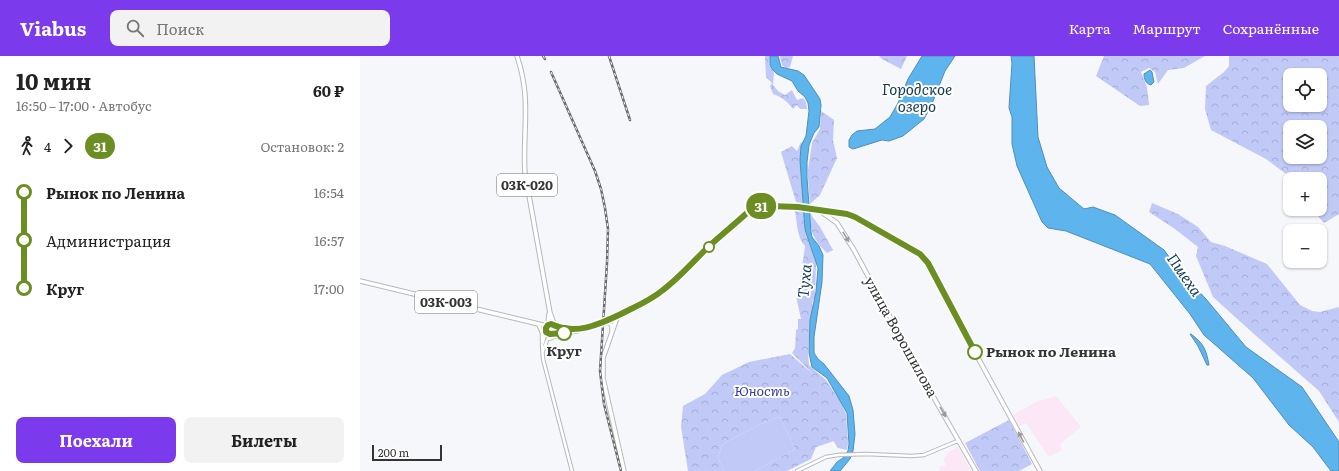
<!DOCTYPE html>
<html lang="ru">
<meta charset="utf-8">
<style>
body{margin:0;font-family:Literata,serif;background:#f2f2f2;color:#222;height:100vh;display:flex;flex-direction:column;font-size:15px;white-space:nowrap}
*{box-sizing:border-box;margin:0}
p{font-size:13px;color:#767676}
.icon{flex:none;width:22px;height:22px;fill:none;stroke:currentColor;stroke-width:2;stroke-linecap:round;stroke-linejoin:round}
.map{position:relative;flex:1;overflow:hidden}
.panel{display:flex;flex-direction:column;background:#fff;width:360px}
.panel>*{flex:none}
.badge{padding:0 8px;border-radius:13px;font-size:14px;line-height:26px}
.fabs{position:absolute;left:923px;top:12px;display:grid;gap:8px}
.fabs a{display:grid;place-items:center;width:44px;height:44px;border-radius:8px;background:#fff;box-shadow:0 1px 3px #0004;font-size:20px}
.scale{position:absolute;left:12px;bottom:10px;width:70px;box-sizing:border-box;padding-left:4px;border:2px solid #343436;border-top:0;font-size:11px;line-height:14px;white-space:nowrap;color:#343436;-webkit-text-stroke:3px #fff;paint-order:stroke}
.map>.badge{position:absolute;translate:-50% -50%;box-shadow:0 0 0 2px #fff}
.legs{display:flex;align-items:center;gap:6px;height:44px;padding:0 16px;font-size:13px}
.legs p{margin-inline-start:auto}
.overview{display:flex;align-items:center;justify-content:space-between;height:68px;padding:0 16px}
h1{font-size:22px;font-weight:700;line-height:30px}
.action{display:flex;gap:8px;margin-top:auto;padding:8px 16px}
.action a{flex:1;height:46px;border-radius:8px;background:#7c3aed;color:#fff;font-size:16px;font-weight:700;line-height:46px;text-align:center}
.action a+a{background:#f2f2f2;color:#222}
ul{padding:0 16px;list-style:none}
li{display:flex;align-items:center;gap:14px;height:48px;font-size:15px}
li i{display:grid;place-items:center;width:6px;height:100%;margin:0 5px;background:currentColor}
li i::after{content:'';width:10px;height:10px;margin:-5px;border:3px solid;border-radius:50%;background:#fff}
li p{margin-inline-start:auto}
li:first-child i{background:linear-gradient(#0000 50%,currentColor 0)}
li:last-child i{background:linear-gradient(currentColor 50%,#0000 0)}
header{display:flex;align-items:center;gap:24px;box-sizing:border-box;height:56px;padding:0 20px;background:#7c3aed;color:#fff}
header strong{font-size:19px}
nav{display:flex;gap:22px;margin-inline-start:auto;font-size:14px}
.search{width:280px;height:36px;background:#f2f2f2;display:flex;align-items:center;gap:10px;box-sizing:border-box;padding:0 14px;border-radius:8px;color:#767676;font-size:15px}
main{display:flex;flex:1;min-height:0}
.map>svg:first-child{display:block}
.education{fill:#fbe7f6}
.grass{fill:#c1c9f6}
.forest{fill:url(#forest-crowns);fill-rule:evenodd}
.water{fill:#5eb4ec;stroke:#518eb5}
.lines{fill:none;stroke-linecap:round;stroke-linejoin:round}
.minor-casing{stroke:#b7b8bb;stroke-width:4.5}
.major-casing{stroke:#b7b8bb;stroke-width:5.5}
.minor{stroke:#fff;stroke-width:2.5}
.major{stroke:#fff;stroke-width:3.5}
.rail-casing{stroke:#6a6b6d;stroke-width:2.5}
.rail{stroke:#fff;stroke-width:1;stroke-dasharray:3;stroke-linecap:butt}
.oneway{fill:#9a9a9a}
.line-1-casing{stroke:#fff;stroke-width:9}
.line-1{stroke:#6b8e23;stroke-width:6}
.stop-1-dot{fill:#fff;stroke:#6b8e23;stroke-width:2}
.labels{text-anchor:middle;stroke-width:4;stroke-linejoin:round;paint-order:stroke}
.shield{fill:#fff;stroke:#717172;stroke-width:1}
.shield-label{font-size:13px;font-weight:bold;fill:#343436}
.street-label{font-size:14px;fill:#343436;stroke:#fff}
.stop-label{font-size:14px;font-weight:bold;fill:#343436;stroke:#fff}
.park-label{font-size:14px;font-style:italic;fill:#3d3f9a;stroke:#fff}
.water-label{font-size:15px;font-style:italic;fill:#153a51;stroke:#fff}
</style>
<header>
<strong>Viabus</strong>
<div class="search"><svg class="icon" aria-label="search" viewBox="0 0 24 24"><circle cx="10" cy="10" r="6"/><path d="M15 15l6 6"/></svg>Поиск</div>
<nav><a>Карта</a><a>Маршрут</a><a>Сохранённые</a></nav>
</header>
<main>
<section class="panel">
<div class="overview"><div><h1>10 мин</h1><p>16:50 – 17:00 · Автобус</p></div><b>60 ₽</b></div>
<div class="legs"><svg class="icon" aria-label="walk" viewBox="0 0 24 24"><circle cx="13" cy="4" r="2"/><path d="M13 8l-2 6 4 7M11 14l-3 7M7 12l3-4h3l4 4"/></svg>4<svg class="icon" aria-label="forward" viewBox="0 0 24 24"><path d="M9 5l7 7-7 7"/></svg><b class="badge" style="background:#6b8e23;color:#fff">31</b><p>Остановок: 2</p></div>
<ul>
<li><i style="color:#6b8e23"></i><b>Рынок по Ленина</b><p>16:54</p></li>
<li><i style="color:#6b8e23"></i><span>Администрация</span><p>16:57</p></li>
<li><i style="color:#6b8e23"></i><b>Круг</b><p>17:00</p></li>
</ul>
<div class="action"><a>Поехали</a><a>Билеты</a></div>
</section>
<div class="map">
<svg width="979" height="415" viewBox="0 0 979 415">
<defs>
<pattern id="forest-crowns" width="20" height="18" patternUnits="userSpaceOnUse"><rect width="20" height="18" fill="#c1c9f6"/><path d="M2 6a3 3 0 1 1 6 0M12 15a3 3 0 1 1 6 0" fill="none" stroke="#a6add4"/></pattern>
</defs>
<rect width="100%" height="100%" fill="#f6f7fb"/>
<!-- education -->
<path class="education" d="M696 340 721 371 700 388 702 394 689 401 666 367 659 370 653 359 676 346Z
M598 391 611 415H579L580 411 586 409 583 402 587 399 586 397Z"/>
<!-- grass -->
<path class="grass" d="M420 361 435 393 395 415H364L358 402 361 391 366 386 405 366Z"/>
<!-- forest -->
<path class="forest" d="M405 0H410L409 8 414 16 413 29 418 35 425 39 432 34 437 44 443 42 446 46 447 53H440L437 49 433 53C428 46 422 41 413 38L410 30 412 27 406 21Z
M420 0H433L430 11 426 12 422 9Z
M519 0H547L541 13 522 3Z
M744 0H845L824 12 808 14 798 28 795 16 789 12 781 16 787 31 789 49 780 50 736 20Z
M869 0H979V158L964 167 952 153H960V123H933L906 103 851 74 845 53 846 30 864 16 869 10ZM930 19H960V49H930ZM930 71H960V101H930Z
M461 55 474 64 473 84 477 102 460 139 450 148 448 122V114L452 87 460 73Z
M441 86 442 87 440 105 443 149 438 148 436 146 421 96 432 90 437 95Z
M792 147 818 158 838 171 851 186 865 190 907 208 940 249 952 255 960 256 979 251V366L959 335 894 278 853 241 836 200 838 191 815 173 789 156Z
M440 153 444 154V173L456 207 455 240 452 247 453 251 450 263 448 299 449 309 466 324 480 345 486 358 488 387 487 394 478 392 474 386V385L456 391 451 403 427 415H395L435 393 420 361 405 366 366 386 361 391 358 402 364 415H328L321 371 323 350 345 338 362 319 389 306 430 298 453 318 432 297 435 292 436 274 438 273V263H441L436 240 442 233 440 226 445 190C437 182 437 166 435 155Z
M450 154 452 160 460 171 473 194 467 197C452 182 450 175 450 154Z
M649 364 672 408 659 415H620L605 387Z"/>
<!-- water -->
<path class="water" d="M410 0H418L421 11 438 15 444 19 460 43 461 49 459 71 454 77 449 89 447 106V122L451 176 452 181 459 190 463 199 462 226 454 281V297L458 303 464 308 489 340 493 354 495 378 493 395 490 403 480 415H470L477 406 483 402 488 395 489 388 487 357 467 322 452 311 449 297 450 264 456 236 458 212 445 174 440 104 441 90 446 80 449 55 448 47 445 41 438 35 432 25 417 18 413 14 410 9Z
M562 0H595L585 15 571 50 564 63 543 80 529 85 522 84 493 93 489 91V84L492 79 497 75 515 73 530 61 538 47 548 23Z
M651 0H674L678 81 687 111 699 132 724 153 733 151 755 159 804 194 818 213 846 243 886 291 942 331 979 386V415H971L953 391 929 369 893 322 844 279 830 258 790 208 706 175 688 172 682 166 657 110 652 88V61L649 52 652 7Z
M790 14 792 16 794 26 791 29C786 28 784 23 784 18Z
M830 278H831C844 288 846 293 849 309H847L838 290Z"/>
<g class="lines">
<!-- minor casing -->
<g class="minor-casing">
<path id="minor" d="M179 270 182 277V286
M186 276 182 289 183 303 212 415
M189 283 199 279
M183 295 187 284 192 278
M437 415 466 401 478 399 506 398 552 400 564 399 595 386 599 385"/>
</g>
<!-- major casing -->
<g class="major-casing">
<path id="major" d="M157 0C161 12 164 26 165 39 167 65 163 91 165 117L190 257 195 270
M460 155 477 167 494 194 570 335 616 415
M0 225 187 270
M258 259 243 302V322L264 415
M245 266 250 267 252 270V275
M188 269 191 268 195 271 196 274 194 278H188L186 274 188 269 189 258
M195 271 207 273H220
M194 278 217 275 231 271 245 266 285 246 312 227 349 191 388 156 395 151H431L478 156 495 161 560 198 568 207 583 238 680 415"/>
</g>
<!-- minor -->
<use href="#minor" class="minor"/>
<!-- major -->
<use href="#major" class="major"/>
<!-- rail casing -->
<g class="rail-casing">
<path id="rail" d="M183 0 185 3
M249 0 270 64
M191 16 235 115 241 133 245 152 248 173 247 207 240 315 244 348 261 415"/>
</g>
<!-- rail -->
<use href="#rail" class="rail"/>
</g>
<!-- one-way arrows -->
<defs><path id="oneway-solid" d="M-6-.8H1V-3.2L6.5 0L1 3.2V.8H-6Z"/></defs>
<g class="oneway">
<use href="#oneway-solid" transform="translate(486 181) rotate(59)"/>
<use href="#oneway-solid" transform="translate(583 356) rotate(60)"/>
<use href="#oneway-solid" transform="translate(661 381) rotate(-118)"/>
</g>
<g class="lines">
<!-- line-1 casing -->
<g class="line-1-casing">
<path id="line-1" d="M204 277 190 278 186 276V272L188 269 191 268C216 280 240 268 263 257 277 250 291 244 303 234 319 222 333 206 347 192 360 180 375 168 388 156L395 151 410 150 438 151 487 158 495 161 560 198 568 207 615 296"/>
</g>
<!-- line-1 -->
<use href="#line-1" class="line-1"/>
</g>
<!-- markers -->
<g class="stop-1-dot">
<circle cx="349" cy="191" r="5"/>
<circle cx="204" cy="277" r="7"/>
<circle cx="615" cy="296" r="7"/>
</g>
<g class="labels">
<!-- shield labels -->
<g class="shield">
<rect x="137" y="118" width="60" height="22" rx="3"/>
<rect x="55" y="235" width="62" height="22" rx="3"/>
</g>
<g class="shield-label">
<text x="167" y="134">03К-020</text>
<text x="86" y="251">03К-003</text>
</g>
<!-- street labels -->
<g class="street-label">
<text transform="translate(541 281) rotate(61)" y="5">улица Ворошилова</text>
</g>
<!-- stop labels -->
<g class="stop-label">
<text x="204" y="300">Круг</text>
<text x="626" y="301" text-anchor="start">Рынок по Ленина</text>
</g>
<!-- park labels -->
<g class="park-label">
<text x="402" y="340">Юность</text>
</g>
<!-- water labels -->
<g class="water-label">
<text x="557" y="39">Городское<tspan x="557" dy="17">озеро</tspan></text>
<text transform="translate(824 219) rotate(55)" y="5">Пшеха</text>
<text transform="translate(445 225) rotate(-84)" y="5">Туха</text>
</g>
</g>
</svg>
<div class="fabs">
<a><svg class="icon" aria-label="locate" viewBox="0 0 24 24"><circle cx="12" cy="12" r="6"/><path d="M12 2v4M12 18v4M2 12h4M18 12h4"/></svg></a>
<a><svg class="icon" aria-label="layers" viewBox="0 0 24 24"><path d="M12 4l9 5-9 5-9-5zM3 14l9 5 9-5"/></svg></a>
<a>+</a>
<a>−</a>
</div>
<div class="scale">200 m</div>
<b class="badge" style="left:401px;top:150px;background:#6b8e23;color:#fff">31</b>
</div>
</main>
